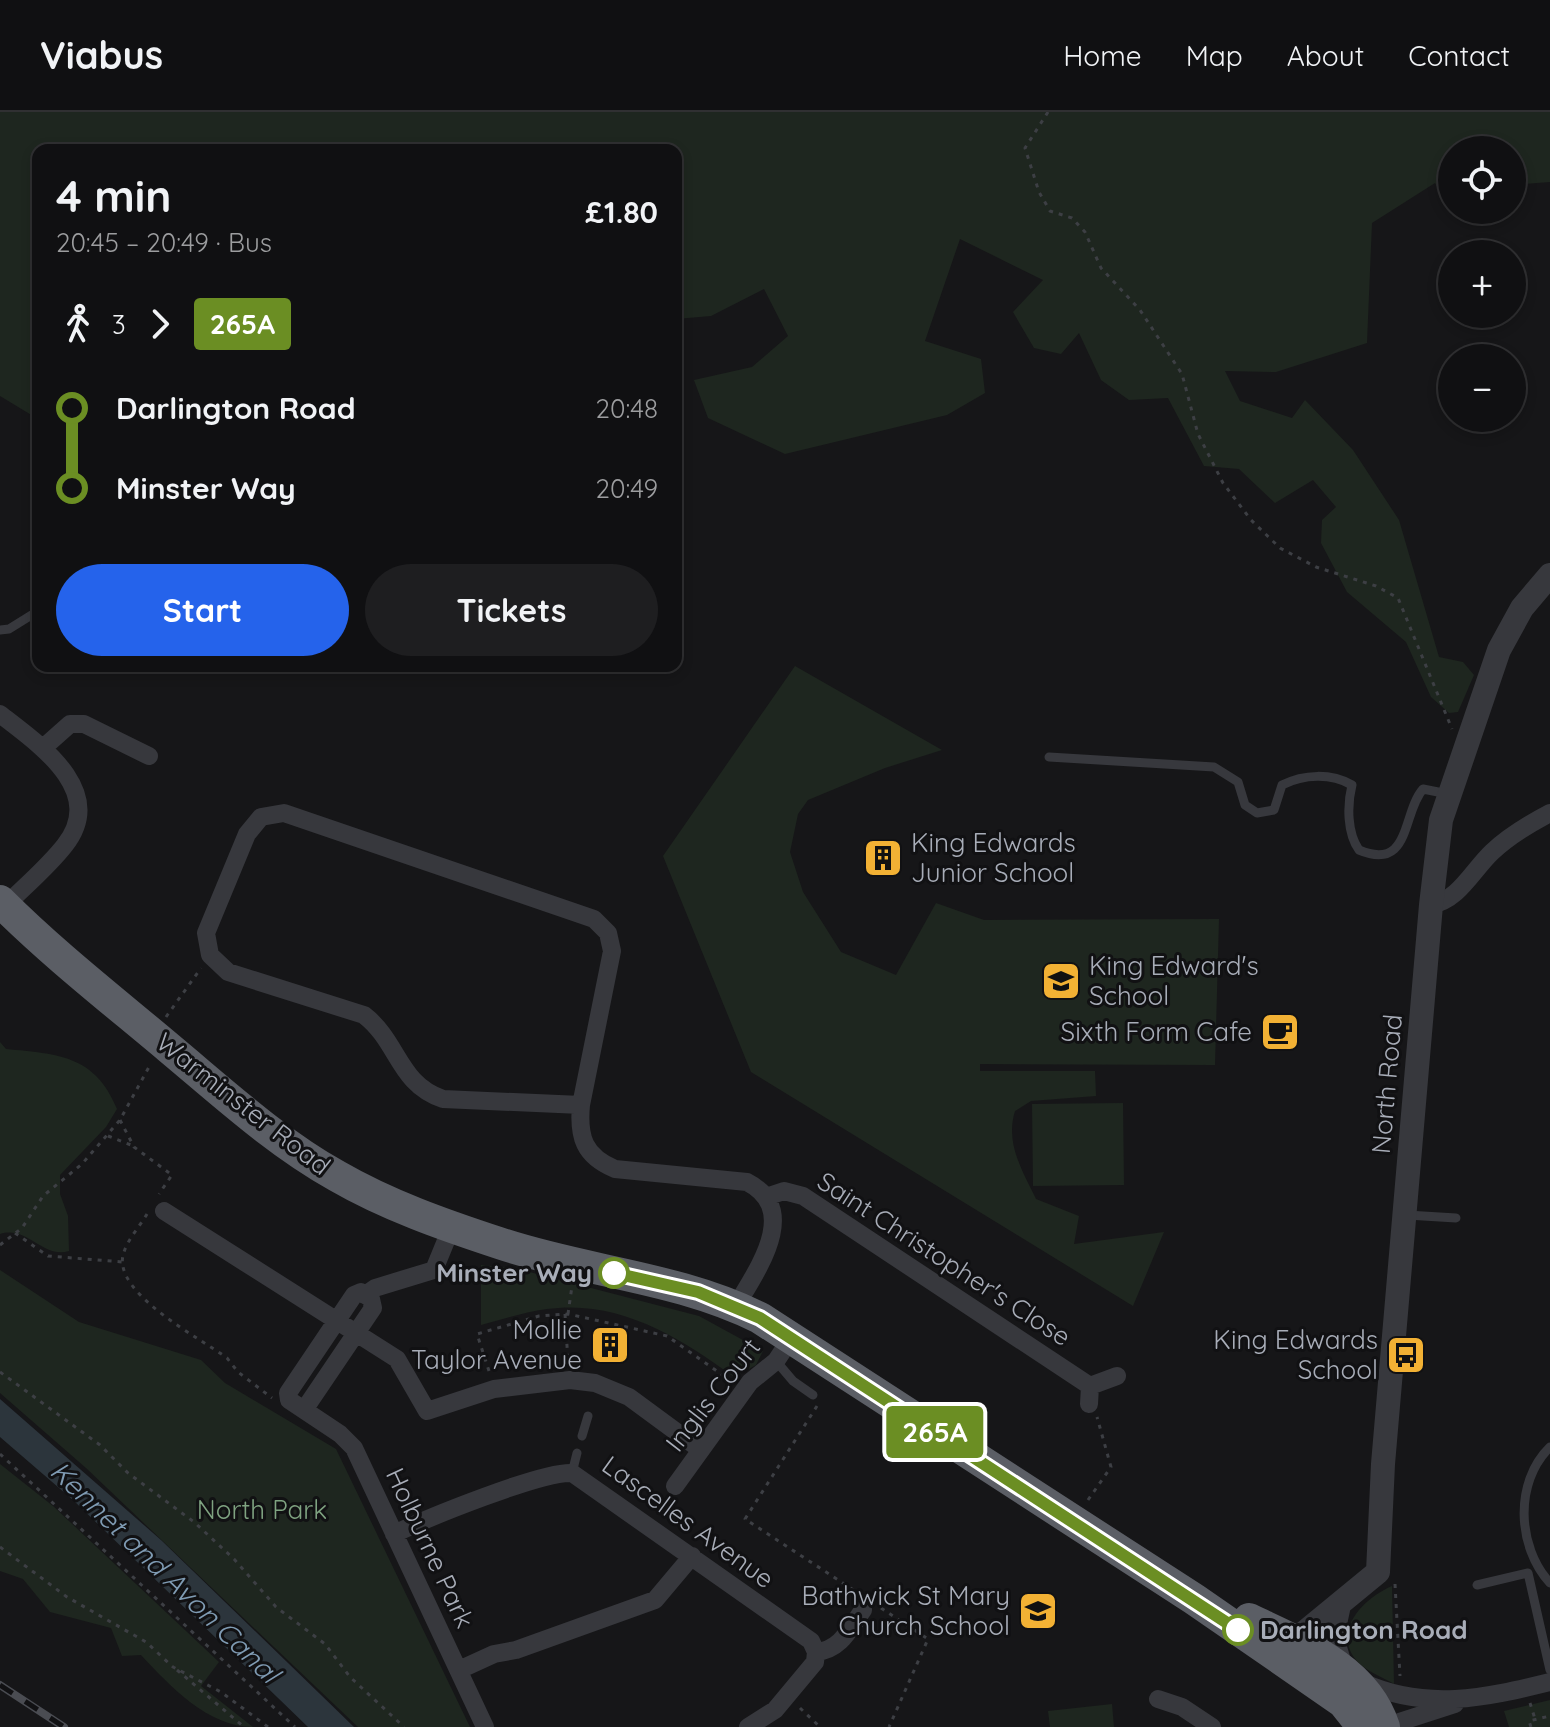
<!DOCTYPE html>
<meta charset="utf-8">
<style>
body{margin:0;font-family:Quicksand,sans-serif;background:#1e1e20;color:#f1f3f6;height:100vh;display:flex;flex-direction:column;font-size:30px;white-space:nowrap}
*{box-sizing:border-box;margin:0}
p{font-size:26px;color:#9c9d9f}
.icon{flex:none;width:44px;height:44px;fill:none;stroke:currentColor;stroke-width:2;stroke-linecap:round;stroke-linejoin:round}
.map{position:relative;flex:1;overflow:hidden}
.side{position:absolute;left:32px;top:32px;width:650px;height:528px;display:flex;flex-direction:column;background:#101012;border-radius:16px;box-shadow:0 4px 12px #0003,0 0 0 2px #303032}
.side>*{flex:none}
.badge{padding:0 16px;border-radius:6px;font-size:28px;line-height:52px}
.controls{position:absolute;left:1438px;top:24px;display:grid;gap:16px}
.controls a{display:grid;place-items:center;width:88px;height:88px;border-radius:50%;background:#101012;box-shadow:0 4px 12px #0003,0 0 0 2px #303032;font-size:40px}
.map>.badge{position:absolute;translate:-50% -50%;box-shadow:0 0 0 4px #fff}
.legs{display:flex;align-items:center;gap:12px;height:88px;padding:0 24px;font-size:26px}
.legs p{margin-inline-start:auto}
.summary{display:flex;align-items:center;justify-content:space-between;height:136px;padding:0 24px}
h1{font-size:44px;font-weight:700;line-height:60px}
.action{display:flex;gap:16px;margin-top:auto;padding:16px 24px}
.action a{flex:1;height:92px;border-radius:48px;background:#2563eb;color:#fff;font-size:32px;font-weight:700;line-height:92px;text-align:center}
.action a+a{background:#1e1e20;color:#f1f3f6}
ul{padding:0 24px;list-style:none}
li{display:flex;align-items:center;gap:28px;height:80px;font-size:30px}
li i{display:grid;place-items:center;width:12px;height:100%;margin:0 10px;background:currentColor}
li i::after{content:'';width:20px;height:20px;margin:-10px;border:6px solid;border-radius:50%;background:#101012}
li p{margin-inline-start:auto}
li:first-child i{background:linear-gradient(#0000 50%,currentColor 0)}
li:last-child i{background:linear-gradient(currentColor 50%,#0000 0)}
header{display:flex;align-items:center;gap:48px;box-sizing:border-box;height:112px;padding:0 40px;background:#101012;border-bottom:2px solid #303032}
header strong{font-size:38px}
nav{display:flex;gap:44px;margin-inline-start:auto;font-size:28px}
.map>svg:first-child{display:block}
.green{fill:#1e261f}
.water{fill:#2c353c}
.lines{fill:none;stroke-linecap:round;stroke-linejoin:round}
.path{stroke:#3d3f44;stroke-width:3;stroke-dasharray:4 6;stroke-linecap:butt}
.service{stroke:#37383d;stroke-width:9}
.minor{stroke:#37383d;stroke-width:18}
.tertiary{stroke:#37383d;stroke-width:24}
.trunk{stroke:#5b5e65;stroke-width:32}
.rail-casing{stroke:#4a4c52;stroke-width:8}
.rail{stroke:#111113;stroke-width:5;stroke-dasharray:15;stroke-linecap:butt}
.line-1-casing{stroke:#fff;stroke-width:18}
.line-1{stroke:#6b8e23;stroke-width:12}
.stop-1-dot{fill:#fff;stroke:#6b8e23;stroke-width:4}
.labels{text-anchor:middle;stroke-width:6;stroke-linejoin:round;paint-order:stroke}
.poi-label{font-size:26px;fill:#a8adb8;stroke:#111113;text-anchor:end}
.street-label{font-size:26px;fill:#a8adb8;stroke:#111113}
.stop-label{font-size:26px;font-weight:bold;fill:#a8adb8;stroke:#111113;text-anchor:end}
.park-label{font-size:26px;fill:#7fa381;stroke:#111113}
.water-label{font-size:28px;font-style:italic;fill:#7f9bb3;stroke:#111113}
</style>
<header>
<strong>Viabus</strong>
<nav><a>Home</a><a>Map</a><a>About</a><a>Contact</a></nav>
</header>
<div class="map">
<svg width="1550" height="1615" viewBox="0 0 1550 1615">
<rect width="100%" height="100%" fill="#161618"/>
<!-- green -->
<path class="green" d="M0 0H1550V70L1512 73V38H1452V97L1435 71 1372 111 1367 231 1276 260 1225 259 1240 289 1292 306 1305 288 1353 338 1399 408 1439 545 1463 550 1474 563 1458 600 1449 601 1431 585 1406 530 1347 480 1321 431 1322 408 1336 395 1313 368 1275 391 1239 357 1204 354 1168 286 1129 288 1101 268 1079 221 1061 242 1034 236 1013 200 1043 168 960 127 925 229 981 247 985 281 947 303 785 342 708 306 694 268 752 255 788 224 764 177 711 204 676 207V38H38V307L0 284Z
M795 554 942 638 885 656 808 688 798 702 790 740 803 780 841 840 896 863 936 791 984 808 1219 807 1215 953 980 952V959H1095L1096 984 1031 989 1015 999C1005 1031 1022 1058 1036 1087L1079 1104 1074 1132 1164 1120 1133 1194 751 960 663 744Z
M0 930 6 937C58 942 95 943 117 997L106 1015 60 1063V1082L68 1104 69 1139C43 1147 27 1113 0 1122Z
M1123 991 1124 1073 1033 1074 1032 992Z
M481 1153 514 1156 699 1204 763 1239 756 1253 734 1265C680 1225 618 1187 547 1197 525 1200 503 1207 481 1213Z
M0 1158 79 1210 201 1248 225 1271 336 1337 470 1615H358L86 1356 0 1281Z
M0 1352 53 1394 219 1550 201 1574 253 1615C208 1615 170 1574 141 1543L122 1544 111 1516 50 1500 23 1467 0 1459Z
M1392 1474 1394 1572C1382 1565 1364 1558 1356 1548 1332 1518 1364 1486 1392 1474Z
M1550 1588V1615H1509L1504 1599Z
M1112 1592 1114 1615H1050L1048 1599Z"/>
<!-- water -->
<path class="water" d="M0 1287 161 1428 354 1615H308L73 1388 0 1325Z"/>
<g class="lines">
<!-- path -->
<path class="path" d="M1048 0 1025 36 1039 80 1050 99 1072 106 1085 120 1101 156 1140 198 1182 262 1198 322 1223 371 1251 408 1280 436 1316 455 1376 474 1398 486 1452 617
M166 905 201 856
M120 1008 134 1035 172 1063 159 1082
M108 1024 131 1033
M147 1102C140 1114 128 1127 124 1140 109 1180 202 1227 227 1246L238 1260 272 1286
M15 1121 48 1144 123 1150
M0 1133 22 1116 43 1084 82 1052 120 1008 150 953
M565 1202 568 1250
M568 1202 572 1174
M489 1259 477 1222 539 1204 568 1202 667 1224 731 1269
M0 1260 100 1333 128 1361 194 1410 234 1447 276 1495 325 1532 350 1565 404 1615
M817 1294 745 1407 858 1481
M0 1342 295 1615
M1088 1388 1111 1355 1097 1305
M0 1435 67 1485 146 1530 173 1555 221 1580 268 1615
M1395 1472 1400 1564
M881 1496 928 1527 889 1615
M177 1558 244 1615
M1530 1591 1535 1607
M800 1596 820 1615
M1531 1615 1529 1609 1550 1604"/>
<!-- service -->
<path class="service" d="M0 518 9 517 38 499
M1049 645 1214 655 1238 670 1245 693 1257 701 1274 698 1282 673C1304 662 1331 661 1352 673 1347 693 1347 721 1359 738 1411 760 1402 701 1423 677L1448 682
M1407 1103 1456 1106
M776 1249 793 1269 813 1283
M582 1324 588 1304
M1550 1335C1514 1370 1517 1435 1550 1471
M572 1361 577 1341
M1477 1473 1528 1461 1550 1558"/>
<!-- minor -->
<path class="minor" d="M0 602C37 631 108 678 65 733 48 755 25 774 5 794
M43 636 70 612H84L149 644
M1431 793C1459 788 1472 759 1492 740 1509 724 1529 712 1550 701
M581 993 612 839 608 821 594 807 284 701 261 705 247 722 206 821 210 843 228 860 364 903C399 930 398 972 443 987L581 993C578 1025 584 1044 615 1057L747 1070C801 1098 757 1158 736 1194
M766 1085 784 1079 803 1084 1090 1274
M164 1099 397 1247 427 1299 494 1277 570 1268 595 1271 629 1285 701 1338
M361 1180 371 1187 373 1196 304 1298 289 1288 288 1281 354 1183Z
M365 1183 375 1176 434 1158 452 1114
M1089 1292 1090 1274 1117 1264
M304 1298 340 1322 354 1336 485 1615
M675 1374 750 1270 776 1249 792 1225
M394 1422C425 1407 542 1359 572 1361L811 1529 816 1540 815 1550 775 1598 748 1615
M816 1540C841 1538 850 1516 863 1498
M459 1558 494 1542 516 1538 655 1488 692 1444
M1362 1570C1425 1599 1485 1586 1550 1570
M1158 1587 1182 1595 1212 1615
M1383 1611H1396L1455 1592"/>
<!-- tertiary -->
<path class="tertiary" d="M1339 1493 1332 1526 1341 1556
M1294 1529 1378 1460 1383 1352 1431 793 1441 708 1499 538 1522 496 1550 463"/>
<!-- trunk -->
<path class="trunk" d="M0 789C53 842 112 888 169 936 223 981 276 1030 337 1064 387 1093 444 1113 499 1131 585 1160 678 1165 760 1206L1194 1487 1343 1590 1363 1615
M1249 1507C1301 1532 1365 1556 1384 1615"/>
<!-- rail casing -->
<g class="rail-casing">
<path id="rail" d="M0 1573 64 1615"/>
</g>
<!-- rail -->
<use href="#rail" class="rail"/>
</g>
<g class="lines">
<!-- line-1 casing -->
<g class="line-1-casing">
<path id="line-1" d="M614 1161 698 1180 760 1206 1238 1518"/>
</g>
<!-- line-1 -->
<use href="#line-1" class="line-1"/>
</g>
<!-- icons -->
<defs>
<g id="building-square" transform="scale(2)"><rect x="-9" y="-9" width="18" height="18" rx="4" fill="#f2b134" stroke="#111113"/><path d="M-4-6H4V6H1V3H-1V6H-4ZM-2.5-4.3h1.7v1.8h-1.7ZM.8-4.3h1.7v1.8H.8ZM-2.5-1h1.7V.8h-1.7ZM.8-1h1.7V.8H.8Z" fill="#111"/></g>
<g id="school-square" transform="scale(2)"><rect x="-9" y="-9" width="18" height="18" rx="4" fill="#f2b134" stroke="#111113"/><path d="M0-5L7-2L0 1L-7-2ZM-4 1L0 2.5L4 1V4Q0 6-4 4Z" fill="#111"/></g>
<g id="cafe-square" transform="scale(2)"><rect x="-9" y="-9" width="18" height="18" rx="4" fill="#f2b134" stroke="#111113"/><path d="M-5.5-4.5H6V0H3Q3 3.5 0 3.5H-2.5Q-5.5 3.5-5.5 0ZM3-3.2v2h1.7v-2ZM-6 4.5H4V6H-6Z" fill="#111"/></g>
<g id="bus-square" transform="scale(2)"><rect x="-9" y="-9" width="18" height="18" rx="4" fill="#f2b134" stroke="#111113"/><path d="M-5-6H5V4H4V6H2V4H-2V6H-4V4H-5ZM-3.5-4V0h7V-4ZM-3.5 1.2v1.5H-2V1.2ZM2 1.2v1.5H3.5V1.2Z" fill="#111"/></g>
</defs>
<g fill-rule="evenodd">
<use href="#building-square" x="883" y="746"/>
<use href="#school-square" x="1061" y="869"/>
<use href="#cafe-square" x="1280" y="920"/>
<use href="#building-square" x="610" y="1233"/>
<use href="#bus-square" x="1406" y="1243"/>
<use href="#school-square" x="1038" y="1499"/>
</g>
<!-- markers -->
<g class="stop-1-dot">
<circle cx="614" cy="1161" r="14"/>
<circle cx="1238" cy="1518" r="14"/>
</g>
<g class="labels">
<!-- poi labels -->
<g class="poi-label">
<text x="911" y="740" text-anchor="start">King Edwards<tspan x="911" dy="30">Junior School</tspan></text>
<text x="1089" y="863" text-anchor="start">King Edward's<tspan x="1089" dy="30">School</tspan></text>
<text x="1252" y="929">Sixth Form Cafe</text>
<text x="582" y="1227">Mollie<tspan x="582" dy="30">Taylor Avenue</tspan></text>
<text x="1378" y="1237">King Edwards<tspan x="1378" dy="30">School</tspan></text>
<text x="1010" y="1493">Bathwick St Mary<tspan x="1010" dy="30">Church School</tspan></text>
</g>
<!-- street labels -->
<g class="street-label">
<text transform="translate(1387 972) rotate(-85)" y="9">North Road</text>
<text transform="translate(243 992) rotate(38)" y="9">Warminster Road</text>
<text transform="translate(944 1147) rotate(33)" y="9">Saint Christopher's Close</text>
<text transform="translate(713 1283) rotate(-52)" y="9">Inglis Court</text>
<text transform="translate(688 1410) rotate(36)" y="9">Lascelles Avenue</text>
<text transform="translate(430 1436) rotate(65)" y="9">Holburne Park</text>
</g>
<!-- stop labels -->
<g class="stop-label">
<text x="592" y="1170">Minster Way</text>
<text x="1260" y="1527" text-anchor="start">Darlington Road</text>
</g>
<!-- park labels -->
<g class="park-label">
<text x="262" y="1407">North Park</text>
</g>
<!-- water labels -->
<g class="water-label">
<text transform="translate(165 1460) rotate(44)" y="10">Kennet and Avon Canal</text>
</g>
</g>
</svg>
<div class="controls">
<a><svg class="icon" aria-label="locate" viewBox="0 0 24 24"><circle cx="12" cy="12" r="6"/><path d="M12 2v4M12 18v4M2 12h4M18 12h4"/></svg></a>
<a>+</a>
<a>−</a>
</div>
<b class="badge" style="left:935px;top:1320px;background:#6b8e23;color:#fff">265A</b>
<section class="side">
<div class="summary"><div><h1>4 min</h1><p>20:45 – 20:49 · Bus</p></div><b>£1.80</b></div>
<div class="legs"><svg class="icon" aria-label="walk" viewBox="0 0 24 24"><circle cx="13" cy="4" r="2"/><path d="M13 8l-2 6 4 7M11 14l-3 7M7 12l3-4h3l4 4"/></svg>3<svg class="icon" aria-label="forward" viewBox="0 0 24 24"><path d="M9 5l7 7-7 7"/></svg><b class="badge" style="background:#6b8e23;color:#fff">265A</b></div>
<ul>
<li><i style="color:#6b8e23"></i><b>Darlington Road</b><p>20:48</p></li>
<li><i style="color:#6b8e23"></i><b>Minster Way</b><p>20:49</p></li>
</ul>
<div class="action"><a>Start</a><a>Tickets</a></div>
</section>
</div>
